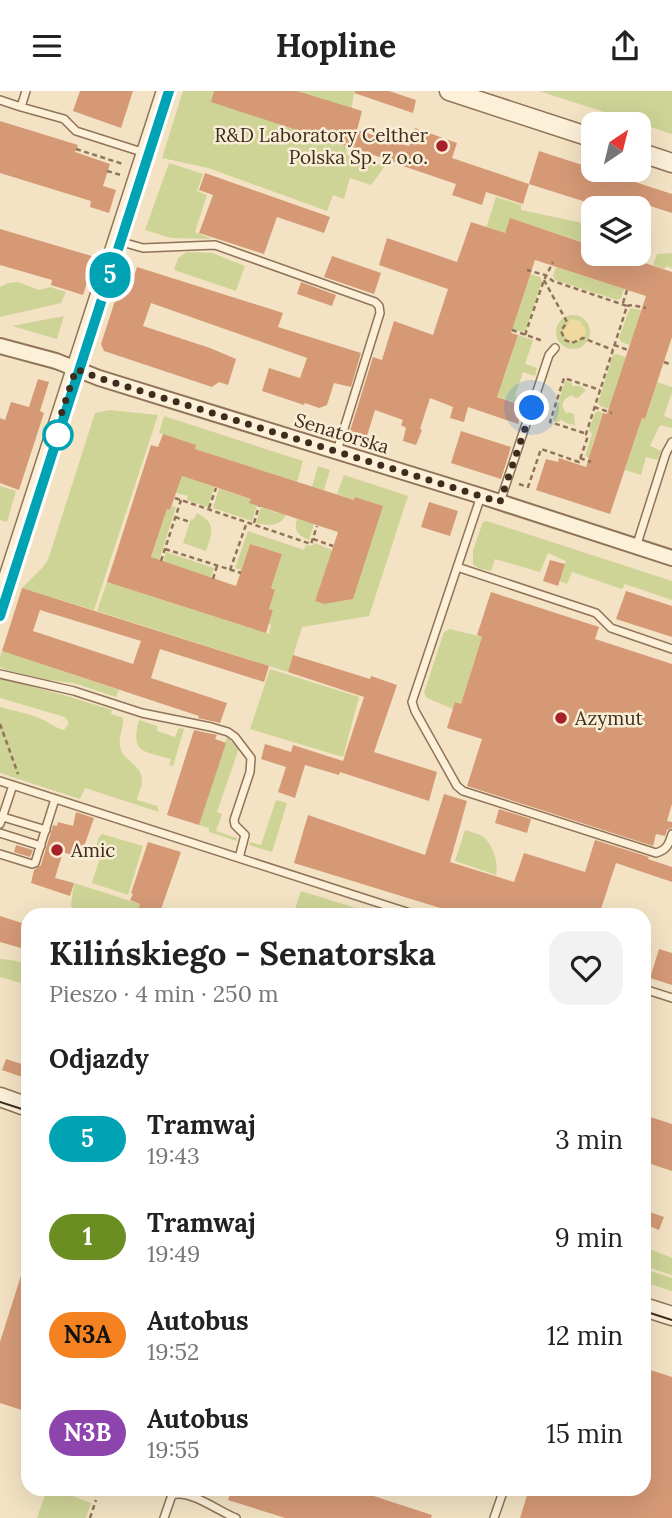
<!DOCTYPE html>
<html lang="pl">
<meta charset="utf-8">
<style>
body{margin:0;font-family:Lora,serif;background:#f2f2f2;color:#222;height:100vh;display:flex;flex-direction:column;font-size:26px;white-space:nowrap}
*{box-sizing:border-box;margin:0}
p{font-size:23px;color:#767676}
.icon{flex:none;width:38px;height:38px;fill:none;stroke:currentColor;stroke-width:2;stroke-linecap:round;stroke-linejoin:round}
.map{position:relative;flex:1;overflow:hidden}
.panel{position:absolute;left:21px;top:817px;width:630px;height:588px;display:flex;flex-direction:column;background:#fff;border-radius:21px;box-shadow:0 7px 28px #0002}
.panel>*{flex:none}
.badge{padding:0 14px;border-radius:23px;font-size:24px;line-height:46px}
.needle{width:46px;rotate:35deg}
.fabs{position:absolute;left:581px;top:21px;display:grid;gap:14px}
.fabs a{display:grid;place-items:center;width:70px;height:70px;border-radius:14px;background:#fff;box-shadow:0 7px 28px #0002;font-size:35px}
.you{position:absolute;width:35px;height:35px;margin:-18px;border:5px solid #fff;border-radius:50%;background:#1a73e8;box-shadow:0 0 0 10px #1a73e833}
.map>.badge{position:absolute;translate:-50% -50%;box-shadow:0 0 0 4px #fff}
h2{padding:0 28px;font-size:26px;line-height:63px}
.round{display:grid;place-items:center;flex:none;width:74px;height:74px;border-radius:21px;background:#f2f2f2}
.summary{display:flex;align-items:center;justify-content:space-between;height:119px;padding:0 28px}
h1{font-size:33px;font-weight:700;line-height:52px}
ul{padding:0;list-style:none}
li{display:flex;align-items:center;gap:21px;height:98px;padding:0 28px}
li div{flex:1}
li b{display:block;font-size:26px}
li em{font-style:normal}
li .badge{min-width:77px;font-weight:700;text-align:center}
header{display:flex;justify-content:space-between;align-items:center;height:91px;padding:0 28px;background:#fff;font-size:32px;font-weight:700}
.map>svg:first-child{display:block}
.green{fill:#ced396}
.sand{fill:#f1d89e}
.building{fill:#d59976;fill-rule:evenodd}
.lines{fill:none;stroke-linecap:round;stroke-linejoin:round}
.service-casing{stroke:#907358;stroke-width:10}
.minor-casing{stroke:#907358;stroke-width:18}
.tertiary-casing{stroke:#907358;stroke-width:21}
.path{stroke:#907358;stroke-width:2.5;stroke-dasharray:5 3.5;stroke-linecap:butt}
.service{stroke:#fcf0d9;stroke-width:7}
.minor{stroke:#fcf0d9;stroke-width:14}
.tertiary{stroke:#fcf0d9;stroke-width:18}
.tram{stroke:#3e2c1d;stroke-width:2}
.line-casing{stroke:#fff;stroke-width:16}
.line{stroke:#00a3b4;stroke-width:10}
.walk{stroke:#3e2c1d;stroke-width:7;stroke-dasharray:0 12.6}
.poi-dot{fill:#a62128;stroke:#f9edd5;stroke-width:2.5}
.stop-dot{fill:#fff;stroke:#00a3b4;stroke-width:3.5}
.labels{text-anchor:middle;stroke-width:5;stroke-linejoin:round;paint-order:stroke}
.poi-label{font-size:19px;fill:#3e2c1d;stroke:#f9edd5;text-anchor:start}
.street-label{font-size:19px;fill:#3e2c1d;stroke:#f9edd5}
</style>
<header><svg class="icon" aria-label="menu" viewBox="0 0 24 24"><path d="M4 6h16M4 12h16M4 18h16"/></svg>Hopline<svg class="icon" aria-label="share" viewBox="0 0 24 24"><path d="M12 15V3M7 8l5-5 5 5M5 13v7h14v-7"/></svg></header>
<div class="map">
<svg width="672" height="1427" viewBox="0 0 672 1427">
<rect width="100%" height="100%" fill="#f3e3c4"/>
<!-- green -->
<path class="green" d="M183 0H354L346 63 385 75 371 94 350 87 344 108 333 104 327 120 208 77 162 67Z
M539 0H672V43Z
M169 72 203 83 197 100 207 104 195 141 212 148 171 147 145 139Z
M496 106 521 114V119L592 134 586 152 534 135 509 130 462 272 504 286 518 244 533 249 525 273 537 277 535 285 523 281 515 305 528 310 526 315 439 286Z
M187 161 212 162 245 175 236 200 174 179 178 167Z
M672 162V177L666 175 664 178 653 174 657 163Z
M556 176 624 198 621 207 617 209 555 189 553 185Z
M530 183 540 186 542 190 526 239 522 241 512 238Z
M18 191 39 199 50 196 66 201 61 212 0 226V196L8 192Z
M630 217 641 219 630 254 621 251 619 247Z
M556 241a17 17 0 1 1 34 0a17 17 0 1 1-34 0Z
M64 225 57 248 12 235Z
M616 263 626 266 613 305V319L600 315 598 312 613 264Z
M565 290 572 292V295H580L586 299 578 307 573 306 572 304 565 308 562 314 566 323 568 321 574 323 575 334 569 333 561 329 558 331H555L553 328Z
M657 291 672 296V301L664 325 672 328V337L660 334 650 355 661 360 658 369 646 366 641 384 625 379 642 327 645 328Z
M109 319 158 324 94 519 22 497 42 477 48 469 95 322Z
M598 320 603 322 592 355V369L585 365 592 343 589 339 595 322Z
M164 325 303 370 297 391 195 358V354L159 342Z
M318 375 330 379 324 399 312 396Z
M344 384 408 405 369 525 302 536 288 581 97 520 107 491 269 543 271 534 269 533 273 519 269 518 275 499 271 497 282 463 250 453 241 479 235 477 248 440 304 459 306 454 312 455 314 452 332 459 315 510 324 513 352 508 382 415 355 406 354 409 337 403Z
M182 385 214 396 208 416 187 409 188 405 176 402Z
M0 395 16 400 7 431 0 429Z
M219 398 251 408 250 412 257 415 252 430 213 417Z
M172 415 176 416 159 470 151 467 167 418 170 419Z
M261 416 278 422 287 421C282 436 270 435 256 432Z
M197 422C217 432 212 442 206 460L183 452 191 428H194Z
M297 428 314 433 309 449C299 445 293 439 297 428Z
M487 430 672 490V509L625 493 622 498 572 481 567 493 559 490 566 470 548 462 540 481 495 468 491 480 478 477 473 473V459L483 431Z
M166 461 214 477 211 487 163 471Z
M450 538 482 546 461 613 455 611 453 618 427 607 424 602 444 541Z
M2 560 119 599 116 606 74 592 48 589 6 579 0 576V566Z
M270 578 359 606 343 666 250 638Z
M0 587 67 605 112 619 111 623 123 627C124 637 118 646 120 655 122 671 144 673 142 692 141 698 138 703 137 709L157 715 159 721 85 697 80 708 0 682V616C14 620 31 623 44 629 51 633 56 637 64 639L69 632 65 626 0 607Z
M139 629 157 635V640L175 646 179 637 184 638 173 675 169 674 171 668C143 660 130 662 139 629Z
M227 646 238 657V660L217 721 222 723 216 740 237 747V750L209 741V737L199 734Z
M276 709 287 712 272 761 249 754 250 751 261 754Z
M465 739C470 741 477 742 482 745 493 752 499 773 496 784L455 770Z
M102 743 143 755 128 804 92 792 99 770 94 761 99 746Z
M74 792 140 813 137 824H76L71 814Z
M301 800 378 824H293Z
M0 868C10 869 21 869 28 876V894L0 886Z
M647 1157 672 1167V1184L644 1175V1166Z
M644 1178 672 1187V1200L644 1191Z
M47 1398H54L91 1412 86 1427H37Z"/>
<!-- sand -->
<path class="sand" d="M570 228 580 230 586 239 585 245 575 251 568 249C557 239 567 237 570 228Z"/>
<!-- building -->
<path class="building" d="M80 0H133L121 37 73 20Z
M214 0H297L362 20 357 39 409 55 415 37 457 52 452 67 529 93 523 113 486 101 482 114 452 104 456 93 403 75 404 74 211 11Z
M355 0H389L416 9 413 22 354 2Z
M0 30 78 54 75 61 110 73 103 95 116 99 109 122 90 116 91 110 0 82Z
M539 60 672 103V122L622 106 619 117H605L529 93Z
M205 82 330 126 324 142 277 126 264 163 199 142 213 104 199 99Z
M510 127 593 155V163H617L672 181V246L645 328 642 327 610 423 536 399 546 368 558 371 559 367 586 376 603 322 607 323 646 205 535 169 511 242 518 244 497 306 524 315 518 333 468 316 464 331 450 327 453 316 430 307 420 338 422 339 416 354 403 350 406 337 401 334 403 329 375 319 367 345 350 340 373 266 382 269 394 230 433 244 448 198 379 174 387 147 457 171 471 131 505 142Z
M0 138 95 166 83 204 51 194 52 189 0 174Z
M332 165 381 182 374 203 324 186Z
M137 176 283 222 278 236 361 262 351 296 334 292 327 314 319 317 305 312 304 314 262 300 269 277 300 287 307 267 151 212 143 235 210 257 236 268 228 294 219 291 212 296 104 260 101 253 123 185 133 188Z
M301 191 336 204 332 215 297 203Z
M38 288 49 291 40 320 44 322 19 399 0 392V327L5 329 11 311 29 316Z
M461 340 511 356 501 388 451 372Z
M163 343 196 354 195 358 354 409 355 406 383 415 353 508 324 513 315 510 338 441 249 412 251 408 182 385 170 419 167 418 151 466 236 495 250 453 282 463 271 497 275 499 269 518 273 519 266 542 107 491 151 354 158 356Z
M429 411 458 420 450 445 421 436Z
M550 469 565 473 558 495 543 490Z
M22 497 269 575 264 591 160 558 151 587 227 612 220 632 198 627 199 625 2 560ZM40 519 141 550 133 573 33 540Z
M626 500 672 515V546L616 528Z
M491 501 599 536 595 548 672 573V713L667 730 672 731V737L667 739 665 745 656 743 653 755 467 695 482 648 447 637 455 611 461 613 482 546 477 544Z
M293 564 370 588 371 585 397 594 374 661 437 681 429 710 340 681 339 684 305 674 295 707 278 701 286 676 261 668 265 653 291 661 293 654 343 670 364 606 288 581Z
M194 639 217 644 215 648 226 652 199 734 167 724Z
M444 703 467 710 450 771 514 791 524 762 585 781 595 749 649 766 648 768 672 776V791L616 772 599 824H463L294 772 308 724 425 764Z
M499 718 531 728 527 742 495 732Z
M76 721 94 727 80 767 63 761 55 787 74 792 70 805 31 792 34 779 41 774 53 734 57 735 58 731 73 735Z
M148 751 181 761 159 824H137L140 813 130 809 133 803 131 802Z
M16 754 33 759 30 766 14 761Z
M0 825 28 834V859L0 851Z
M659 858 672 862V894L650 887Z
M6 968 28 975V988L2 979Z
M644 1024 672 1033V1080L645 1071 651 1050 644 1048Z
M644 1119 664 1126 659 1139 644 1133Z
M25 1172 28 1173V1321L0 1312V1251Z
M644 1277 672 1286V1427H520L529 1398H644Z
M232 1398H352L432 1424 431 1427H285L228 1409Z"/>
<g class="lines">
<!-- service casing -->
<g class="service-casing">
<path id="service" d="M26 0 21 16 64 28 76 40 145 62
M0 9 21 16
M118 150 143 157 215 154 375 211 379 215 380 222 337 360
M481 405 412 611 415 620 457 695 463 700 656 762C667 759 669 753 672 743
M500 411 549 264 555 257
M636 456 666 362 672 351
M457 476 596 522 611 537 672 558
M0 583 74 600 142 622 211 636 228 641 235 646 251 667 250 681 234 729 235 734 245 744 239 767
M0 690 416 824
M3 726 46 739
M0 733 13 694
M0 742 41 755
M0 763 32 773 35 772 55 708
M644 898 672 907
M164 1427 172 1404C191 1398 219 1421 236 1427
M494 1427 504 1398"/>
</g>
<!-- minor casing -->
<g class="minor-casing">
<path id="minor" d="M0 255 56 270 99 287 481 405 672 467"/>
</g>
<!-- tertiary casing -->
<g class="tertiary-casing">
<path id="tertiary" d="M449 0 593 47
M639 61 672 72
M0 512 166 0
M0 1006 28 1016
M644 1216 672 1225"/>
</g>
<!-- path -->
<path class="path" d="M76 58 123 73
M107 80 121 84
M544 189 567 231 561 240 565 249 572 252 583 247 613 259
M623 212 628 196
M627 215 632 214 646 217
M512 239 543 250
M525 244 544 189 553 171
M614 254 628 259
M664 271 672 274
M594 316 612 322
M584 342 550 331 564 287 600 299
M580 367 591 371
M519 393 528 396 541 358 579 371 588 345 586 343 627 215 553 190 545 184 527 179
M175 407 311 453 317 435
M209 417 216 397
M175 426 190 431
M254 432 259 415
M313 448 333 455
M165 458 241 482
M161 470 181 409
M230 479 247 431
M213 488 217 475
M0 633 18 683
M90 1427 96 1409"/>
<!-- service -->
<use href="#service" class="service"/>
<!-- minor -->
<use href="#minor" class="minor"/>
<!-- tertiary -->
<use href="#tertiary" class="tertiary"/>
<!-- tram -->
<path class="tram" d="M0 525 169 0
M0 1011 28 1020
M644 1220 672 1229"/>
</g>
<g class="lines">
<!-- line casing -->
<g class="line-casing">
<path id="line" d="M0 525 169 0"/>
</g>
<!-- line -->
<use href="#line" class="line"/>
<!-- walk -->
<path class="walk" d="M58 344 55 342 76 278 99 287 500 411 532 317"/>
</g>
<!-- markers -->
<g class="poi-dot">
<circle cx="442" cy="55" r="7"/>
<circle cx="561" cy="627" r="7"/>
<circle cx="57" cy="759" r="7"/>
</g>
<circle class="stop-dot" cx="58" cy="344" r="14"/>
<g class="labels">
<!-- poi labels -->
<g class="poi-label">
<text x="428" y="51" text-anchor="end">R&amp;D Laboratory Celther<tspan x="428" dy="22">Polska Sp. z o.o.</tspan></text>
<text x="575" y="634">Azymut</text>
<text x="71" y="766">Amic</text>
</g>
<!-- street labels -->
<g class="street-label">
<text transform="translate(342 342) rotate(17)" y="7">Senatorska</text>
</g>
</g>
</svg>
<div class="fabs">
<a><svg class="needle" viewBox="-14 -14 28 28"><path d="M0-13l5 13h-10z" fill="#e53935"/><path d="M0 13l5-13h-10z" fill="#767676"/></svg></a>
<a><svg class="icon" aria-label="layers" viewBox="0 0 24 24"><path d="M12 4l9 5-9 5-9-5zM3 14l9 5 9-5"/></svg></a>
</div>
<div class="you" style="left:532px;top:317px"></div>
<b class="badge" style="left:110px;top:184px;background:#00a3b4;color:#fff">5</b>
<section class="panel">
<div class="summary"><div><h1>Kilińskiego - Senatorska</h1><p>Pieszo · 4 min · 250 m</p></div><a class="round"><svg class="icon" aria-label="heart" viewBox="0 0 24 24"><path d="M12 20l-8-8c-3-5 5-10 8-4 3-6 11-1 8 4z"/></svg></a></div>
<h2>Odjazdy</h2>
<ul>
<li><span class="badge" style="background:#00a3b4;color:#fff">5</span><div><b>Tramwaj</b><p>19:43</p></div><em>3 min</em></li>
<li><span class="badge" style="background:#6b8e23;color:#fff">1</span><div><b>Tramwaj</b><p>19:49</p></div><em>9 min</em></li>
<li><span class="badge" style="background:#f58220;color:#111">N3A</span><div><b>Autobus</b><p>19:52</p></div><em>12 min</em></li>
<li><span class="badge" style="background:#8e44ad;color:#fff">N3B</span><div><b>Autobus</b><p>19:55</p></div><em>15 min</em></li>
</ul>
</section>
</div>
